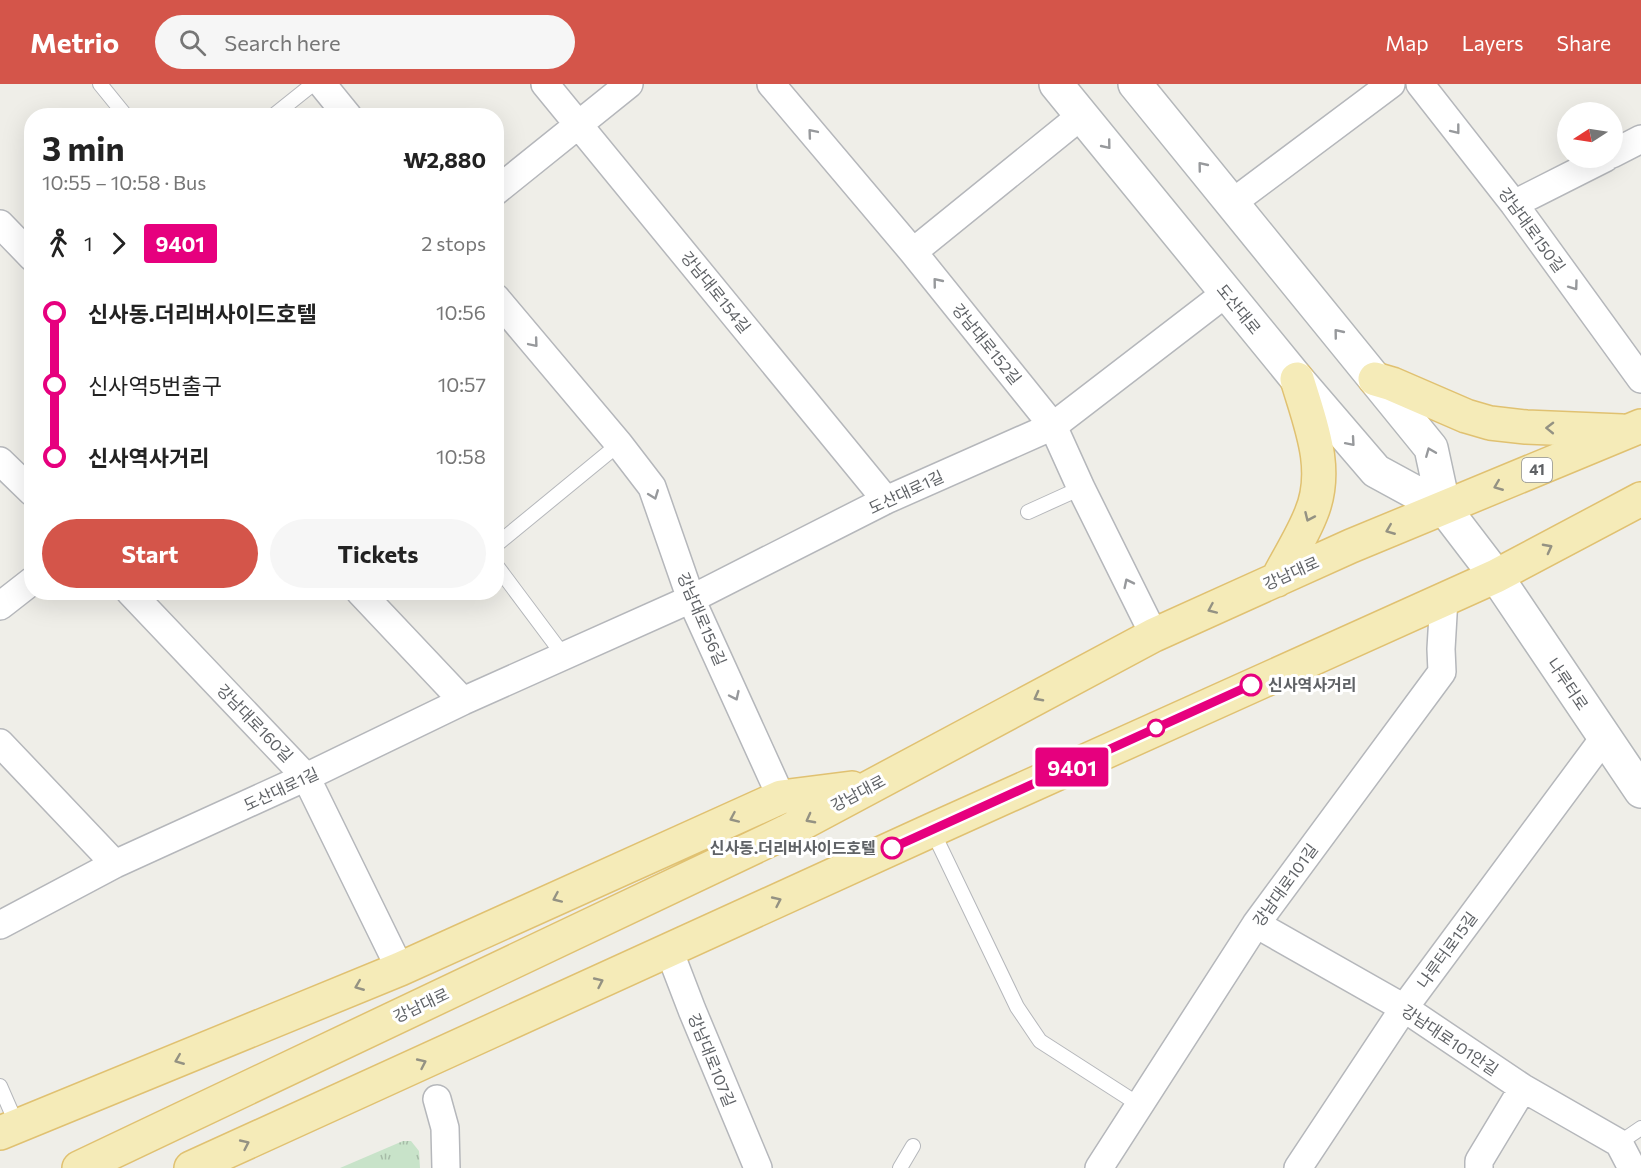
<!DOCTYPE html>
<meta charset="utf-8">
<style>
body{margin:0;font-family:Commissioner,"Noto Sans KR",sans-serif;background:#f6f6f6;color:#222;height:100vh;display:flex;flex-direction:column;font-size:22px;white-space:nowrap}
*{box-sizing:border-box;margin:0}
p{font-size:20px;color:#767676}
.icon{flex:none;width:33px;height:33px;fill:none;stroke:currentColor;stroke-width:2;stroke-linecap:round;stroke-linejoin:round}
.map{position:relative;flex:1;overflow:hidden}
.panel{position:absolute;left:24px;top:24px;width:480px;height:492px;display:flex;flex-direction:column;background:#fff;border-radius:24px;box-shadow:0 6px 24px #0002}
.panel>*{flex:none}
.badge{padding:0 12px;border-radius:4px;font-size:21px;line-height:39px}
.needle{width:39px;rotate:258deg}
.buttons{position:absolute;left:1557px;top:18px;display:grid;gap:12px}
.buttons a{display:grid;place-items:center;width:66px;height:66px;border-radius:50%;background:#fff;box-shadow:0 6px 24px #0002;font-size:30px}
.map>.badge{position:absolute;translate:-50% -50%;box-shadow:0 0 0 3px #fff}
.legs{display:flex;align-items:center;gap:9px;height:66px;padding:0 18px;font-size:20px}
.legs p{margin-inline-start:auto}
.overview{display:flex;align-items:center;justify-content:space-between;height:102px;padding:0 18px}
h1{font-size:33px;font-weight:700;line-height:45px}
.primary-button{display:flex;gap:12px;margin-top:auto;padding:12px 18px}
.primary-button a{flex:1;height:69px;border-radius:36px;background:#d4554a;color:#fff;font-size:24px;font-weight:700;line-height:69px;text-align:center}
.primary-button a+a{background:#f6f6f6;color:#222}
ul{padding:0 18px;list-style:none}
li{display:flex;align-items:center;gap:21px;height:72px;font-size:22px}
li i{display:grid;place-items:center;width:9px;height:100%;margin:0 8px;background:currentColor}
li i::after{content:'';width:15px;height:15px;margin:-8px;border:4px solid;border-radius:50%;background:#fff}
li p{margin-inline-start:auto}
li:first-child i{background:linear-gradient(#0000 50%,currentColor 0)}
li:last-child i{background:linear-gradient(currentColor 50%,#0000 0)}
header{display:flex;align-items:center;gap:36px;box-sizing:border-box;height:84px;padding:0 30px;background:#d4554a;color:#fff}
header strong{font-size:28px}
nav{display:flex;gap:33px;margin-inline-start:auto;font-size:21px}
.search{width:420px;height:54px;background:#f6f6f6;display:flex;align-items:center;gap:15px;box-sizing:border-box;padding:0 21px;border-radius:33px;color:#767676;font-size:22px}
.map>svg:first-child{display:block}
.grass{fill:url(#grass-tufts)}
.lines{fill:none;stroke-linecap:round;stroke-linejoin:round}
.lane-casing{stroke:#b5b7bb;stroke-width:16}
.street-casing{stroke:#b5b7bb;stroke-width:30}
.secondary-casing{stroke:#b4b7ba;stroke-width:36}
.primary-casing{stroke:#e0c171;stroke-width:36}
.lane{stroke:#fff;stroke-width:14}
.street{stroke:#fff;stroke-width:27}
.secondary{stroke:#fff;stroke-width:33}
.primary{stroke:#f5ebb8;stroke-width:33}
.oneway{stroke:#97999c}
.oneway2{stroke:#949283}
.line-1-casing{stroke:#fff;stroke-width:14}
.line-1{stroke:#e6007e;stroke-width:9}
.stop-1-dot{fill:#fff;stroke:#e6007e;stroke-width:3}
.labels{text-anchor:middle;stroke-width:6;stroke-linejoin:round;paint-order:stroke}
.shield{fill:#fff;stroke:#8f9194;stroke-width:1.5}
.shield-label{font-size:15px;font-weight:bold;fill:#5f6266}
.street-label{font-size:16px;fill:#5f6266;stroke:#fff}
.stop-label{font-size:16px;font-weight:bold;fill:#5f6266;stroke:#fff;text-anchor:start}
</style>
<header>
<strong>Metrio</strong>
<div class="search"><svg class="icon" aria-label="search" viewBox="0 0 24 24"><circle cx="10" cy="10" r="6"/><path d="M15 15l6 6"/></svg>Search here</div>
<nav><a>Map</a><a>Layers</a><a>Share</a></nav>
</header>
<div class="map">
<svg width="1641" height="1084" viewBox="0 0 1641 1084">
<defs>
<pattern id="grass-tufts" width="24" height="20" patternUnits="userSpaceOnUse" patternTransform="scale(1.5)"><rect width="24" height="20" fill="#c8e3c9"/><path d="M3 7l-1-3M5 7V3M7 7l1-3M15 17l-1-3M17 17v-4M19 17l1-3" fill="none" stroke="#a6bba7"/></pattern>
</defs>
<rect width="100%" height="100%" fill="#efeee8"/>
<!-- grass -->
<path class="grass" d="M403 1057H411L419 1067 420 1084H340Z"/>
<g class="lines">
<!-- lane casing -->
<g class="lane-casing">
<path id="lane" d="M100 0 126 32
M273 32 313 0
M1028 428 1081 404
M496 461 619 360
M496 481 564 572
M932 746 1017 923 1040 957 1138 1020
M0 1002 17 1041
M1619 1059 1641 1044
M900 1084 913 1062"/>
</g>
<!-- street casing -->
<g class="street-casing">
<path id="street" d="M322 0 348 32
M545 0 886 416
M771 0 913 168 1053 342 1081 404 1154 551
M1420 0 1514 120 1641 295
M1612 70 1641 55
M496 107 629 0
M1232 119 1391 0
M1514 120 1605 74
M0 140 32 173
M913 168 1082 31
M496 214 619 360 652 403 691 515 781 713
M0 377 32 408
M130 508 306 693 400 885
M360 508 463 617
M0 522 32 497
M0 659 115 780
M1256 840 1404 924 1523 1004 1619 1059 1632 1084
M0 841 115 780 306 693 463 617 691 515 886 416 1053 342 1226 209
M669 866 692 926 758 1084
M437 1015 445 1044 446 1084
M1099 1084 1256 840 1442 588 1441 565 1444 514
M1298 1084 1404 924 1604 654
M1479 1084V1077L1523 1004"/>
</g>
<!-- secondary casing -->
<g class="secondary-casing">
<path id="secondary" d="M1056 0 1297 295 1376 387 1444 424 1496 492 1641 707
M1135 0 1431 364 1444 424"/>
</g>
<!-- primary casing -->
<g class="primary-casing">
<path id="primary" d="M1375 295 1392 300 1466 332 1490 339 1526 343 1622 347
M1277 496C1288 474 1302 453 1311 430 1330 385 1310 339 1297 295
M0 1049 400 885 781 713 852 704
M79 1084 786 748 1154 551 1351 462 1641 342
M191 1084 932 746 1496 492 1641 415"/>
</g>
<!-- lane -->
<use href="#lane" class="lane"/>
<!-- street -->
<use href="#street" class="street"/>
<!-- secondary -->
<use href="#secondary" class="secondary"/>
<!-- primary -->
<use href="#primary" class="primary"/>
</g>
<!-- one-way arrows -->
<defs><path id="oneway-chevron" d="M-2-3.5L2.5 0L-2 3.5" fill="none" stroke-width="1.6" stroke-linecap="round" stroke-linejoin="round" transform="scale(1.5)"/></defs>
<g class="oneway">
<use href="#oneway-chevron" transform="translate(1456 46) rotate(52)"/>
<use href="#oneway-chevron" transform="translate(812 49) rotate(-130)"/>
<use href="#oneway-chevron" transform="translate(1107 61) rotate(51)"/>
<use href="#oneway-chevron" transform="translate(1202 82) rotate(-129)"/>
<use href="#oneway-chevron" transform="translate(937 198) rotate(-129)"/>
<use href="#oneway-chevron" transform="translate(1574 202) rotate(54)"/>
<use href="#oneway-chevron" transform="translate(1338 249) rotate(-129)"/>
<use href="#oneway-chevron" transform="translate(534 259) rotate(50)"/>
<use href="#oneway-chevron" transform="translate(1351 358) rotate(49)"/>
<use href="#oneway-chevron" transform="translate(1430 368) rotate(-112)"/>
<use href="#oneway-chevron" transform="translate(654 411) rotate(69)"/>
<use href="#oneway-chevron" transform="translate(1128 499) rotate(-116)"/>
<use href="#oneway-chevron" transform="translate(735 612) rotate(65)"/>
</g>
<g class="oneway2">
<use href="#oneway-chevron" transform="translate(1550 344) rotate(-179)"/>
<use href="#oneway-chevron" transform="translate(1498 402) rotate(158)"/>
<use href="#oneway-chevron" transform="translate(1309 433) rotate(114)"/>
<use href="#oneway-chevron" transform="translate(1390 446) rotate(158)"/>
<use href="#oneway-chevron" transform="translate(1548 464) rotate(-28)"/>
<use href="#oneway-chevron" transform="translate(1212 525) rotate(156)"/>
<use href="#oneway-chevron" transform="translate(1038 613) rotate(152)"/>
<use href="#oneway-chevron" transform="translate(734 734) rotate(156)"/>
<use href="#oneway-chevron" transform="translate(810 735) rotate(152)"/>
<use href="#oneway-chevron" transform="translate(557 814) rotate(156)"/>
<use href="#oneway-chevron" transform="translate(777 817) rotate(-25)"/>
<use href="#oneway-chevron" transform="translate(599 898) rotate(-25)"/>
<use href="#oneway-chevron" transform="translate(359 902) rotate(158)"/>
<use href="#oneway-chevron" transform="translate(179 976) rotate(158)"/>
<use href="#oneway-chevron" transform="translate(422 979) rotate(-25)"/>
<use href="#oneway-chevron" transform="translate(245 1060) rotate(-25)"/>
</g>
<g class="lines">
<!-- line-1 casing -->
<g class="line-1-casing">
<path id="line-1" d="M892 764 1251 601"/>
</g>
<!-- line-1 -->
<use href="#line-1" class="line-1"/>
</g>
<!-- markers -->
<g class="stop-1-dot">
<circle cx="1251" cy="601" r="10"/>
<circle cx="1156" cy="644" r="8"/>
<circle cx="892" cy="764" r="10"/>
</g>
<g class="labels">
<!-- shield labels -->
<rect class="shield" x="1522" y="374" width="30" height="24" rx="4.5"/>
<g class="shield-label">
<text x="1537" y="391">41</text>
</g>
<!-- street labels -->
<g class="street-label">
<text transform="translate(1532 146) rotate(54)" y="6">강남대로150길</text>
<text transform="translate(716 208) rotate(51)" y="6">강남대로154길</text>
<text transform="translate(1239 225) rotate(51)" y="6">도산대로</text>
<text transform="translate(987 260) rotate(51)" y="6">강남대로152길</text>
<text transform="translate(906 408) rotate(-25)" y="6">도산대로1길</text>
<text transform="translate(1291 489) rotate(-24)" y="6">강남대로</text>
<text transform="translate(702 535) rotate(67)" y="6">강남대로156길</text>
<text transform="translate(1568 600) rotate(56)" y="6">나루터로</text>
<text transform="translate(255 639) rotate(46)" y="6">강남대로160길</text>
<text transform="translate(281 705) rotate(-25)" y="6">도산대로1길</text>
<text transform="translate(858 709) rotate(-28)" y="6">강남대로</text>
<text transform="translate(1285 801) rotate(-54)" y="6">강남대로101길</text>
<text transform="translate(1447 866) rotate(-54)" y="6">나루터로15길</text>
<text transform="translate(421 921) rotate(-25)" y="6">강남대로</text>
<text transform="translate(1450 956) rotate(34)" y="6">강남대로101안길</text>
<text transform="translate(712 976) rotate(68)" y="6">강남대로107길</text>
</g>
<!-- stop labels -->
<g class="stop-label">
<text x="1268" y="607">신사역사거리</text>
<text x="876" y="770" text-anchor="end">신사동.더리버사이드호텔</text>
</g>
</g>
</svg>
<div class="buttons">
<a><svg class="needle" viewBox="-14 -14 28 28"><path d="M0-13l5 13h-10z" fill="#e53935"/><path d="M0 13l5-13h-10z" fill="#767676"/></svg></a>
</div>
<b class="badge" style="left:1072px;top:683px;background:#e6007e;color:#fff">9401</b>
<section class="panel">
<div class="overview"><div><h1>3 min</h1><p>10:55 – 10:58 · Bus</p></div><b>₩2,880</b></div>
<div class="legs"><svg class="icon" aria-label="walk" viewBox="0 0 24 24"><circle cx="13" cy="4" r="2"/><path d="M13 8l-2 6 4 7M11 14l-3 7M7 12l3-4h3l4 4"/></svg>1<svg class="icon" aria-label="forward" viewBox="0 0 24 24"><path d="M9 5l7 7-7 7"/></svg><b class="badge" style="background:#e6007e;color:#fff">9401</b><p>2 stops</p></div>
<ul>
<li><i style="color:#e6007e"></i><b>신사동.더리버사이드호텔</b><p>10:56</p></li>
<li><i style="color:#e6007e"></i><span>신사역5번출구</span><p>10:57</p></li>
<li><i style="color:#e6007e"></i><b>신사역사거리</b><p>10:58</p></li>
</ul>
<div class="primary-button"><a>Start</a><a>Tickets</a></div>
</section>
</div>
